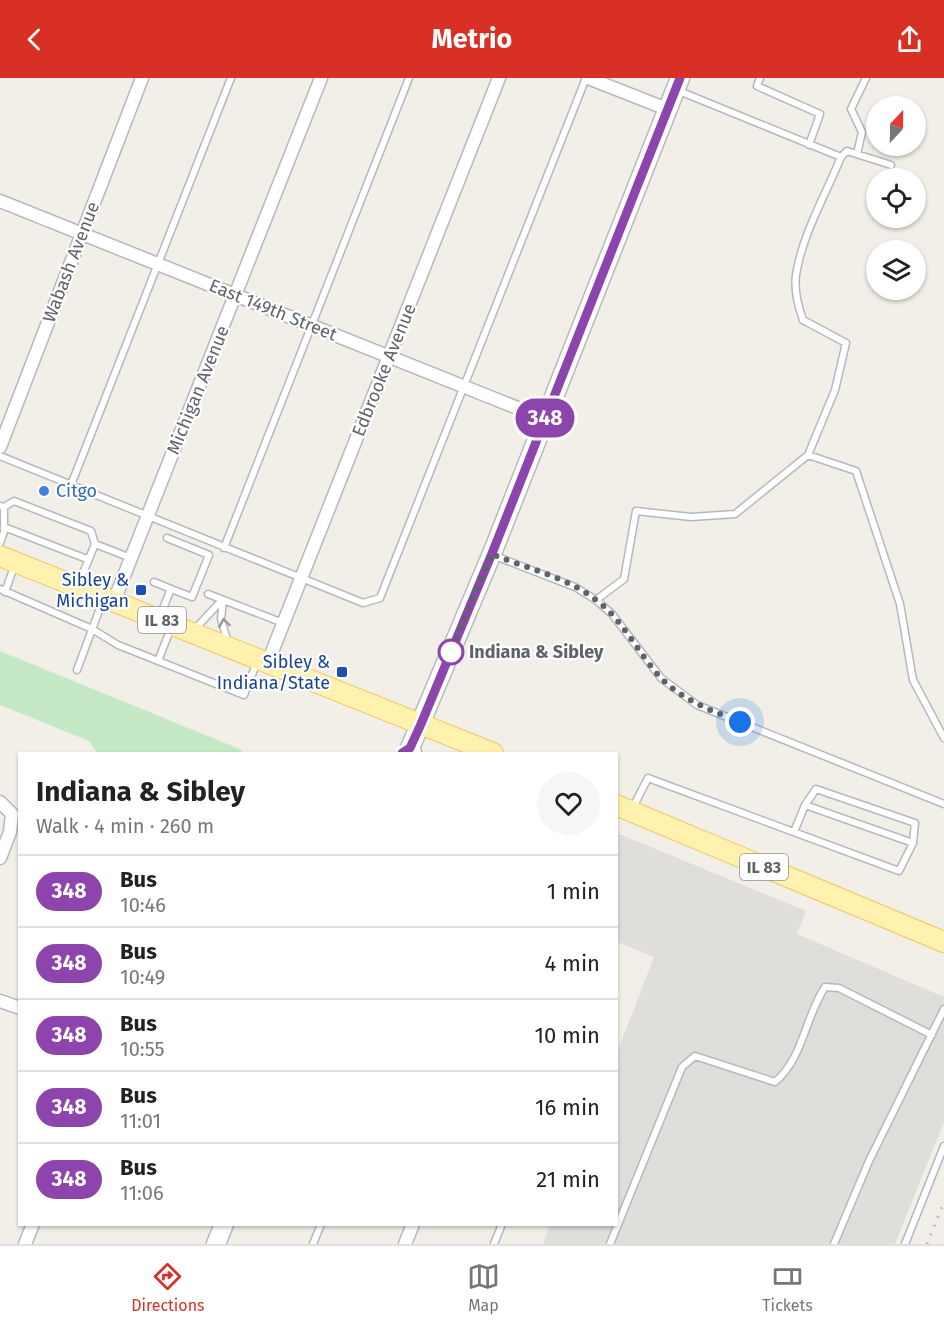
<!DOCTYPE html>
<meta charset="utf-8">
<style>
body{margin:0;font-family:"Fira Sans",sans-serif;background:#f6f6f6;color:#222;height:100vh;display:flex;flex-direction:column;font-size:22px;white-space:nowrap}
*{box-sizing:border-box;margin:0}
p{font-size:20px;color:#767676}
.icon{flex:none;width:33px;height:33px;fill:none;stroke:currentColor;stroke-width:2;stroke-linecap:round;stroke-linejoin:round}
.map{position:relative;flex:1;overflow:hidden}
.drawer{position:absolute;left:18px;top:674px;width:600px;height:474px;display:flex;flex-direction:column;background:#fff;border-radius:0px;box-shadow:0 2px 4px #0004}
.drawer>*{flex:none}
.badge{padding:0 12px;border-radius:20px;font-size:21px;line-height:39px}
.needle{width:39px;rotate:22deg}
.tools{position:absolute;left:866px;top:18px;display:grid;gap:12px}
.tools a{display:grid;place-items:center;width:60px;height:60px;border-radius:50%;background:#fff;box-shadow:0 2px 4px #0004;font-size:30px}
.you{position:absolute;width:30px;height:30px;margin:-15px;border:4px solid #fff;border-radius:50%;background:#1a73e8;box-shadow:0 0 0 9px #1a73e833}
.map>.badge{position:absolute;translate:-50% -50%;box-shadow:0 0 0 3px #fff}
.round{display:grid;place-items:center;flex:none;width:63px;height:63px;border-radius:32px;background:#f6f6f6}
.overview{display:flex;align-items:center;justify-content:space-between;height:102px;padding:0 18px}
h1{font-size:28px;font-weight:700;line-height:45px}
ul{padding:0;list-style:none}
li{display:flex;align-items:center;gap:18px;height:72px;padding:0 18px;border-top:2px solid #e0e0e0}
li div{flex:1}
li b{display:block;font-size:22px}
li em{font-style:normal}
li .badge{min-width:66px;font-weight:700;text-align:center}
header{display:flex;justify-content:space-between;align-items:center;height:78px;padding:0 18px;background:#d93025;color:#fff;font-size:27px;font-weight:700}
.menu{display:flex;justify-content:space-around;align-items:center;height:84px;border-top:2px solid #e0e0e0;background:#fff;font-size:16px;color:#767676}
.menu a{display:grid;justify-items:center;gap:3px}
.menu .on{color:#d93025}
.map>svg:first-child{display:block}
.industrial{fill:#e0deda}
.green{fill:#c5e8c5}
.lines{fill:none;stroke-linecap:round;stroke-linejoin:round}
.service-casing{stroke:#b5b8bc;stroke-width:9}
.minor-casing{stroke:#b5b8bc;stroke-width:15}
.secondary-casing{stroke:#b6babf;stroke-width:21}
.primary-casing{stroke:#f2c960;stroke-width:22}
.service{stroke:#fff;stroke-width:6}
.minor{stroke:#fff;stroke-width:12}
.secondary{stroke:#fff;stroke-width:18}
.primary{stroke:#fff2af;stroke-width:20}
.rail{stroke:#b6b7b8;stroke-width:3;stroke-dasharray:1.5 8;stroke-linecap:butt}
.oneway{stroke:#979a9d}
.line-casing{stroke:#fff;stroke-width:14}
.line{stroke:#8e44ad;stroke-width:9}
.walk{stroke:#5f6368;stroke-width:6;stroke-dasharray:0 10.8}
.shop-dot{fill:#3f7fe0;stroke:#fff;stroke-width:2}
.transit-dot{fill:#1a4fb4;stroke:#fff;stroke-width:2}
.stop-dot{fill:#fff;stroke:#8e44ad;stroke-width:3}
.labels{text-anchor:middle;stroke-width:4.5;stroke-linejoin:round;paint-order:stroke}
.shield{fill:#fff;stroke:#8f9295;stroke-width:1.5}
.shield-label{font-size:16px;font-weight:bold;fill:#5f6368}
.street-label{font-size:18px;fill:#5f6368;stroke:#fff}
.shop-label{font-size:18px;fill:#366cbe;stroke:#fff;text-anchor:start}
.transit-label{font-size:18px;fill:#164399;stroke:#fff;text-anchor:end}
.stop-label{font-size:18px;font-weight:bold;fill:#5f6368;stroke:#fff;text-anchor:start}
</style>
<header><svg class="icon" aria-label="back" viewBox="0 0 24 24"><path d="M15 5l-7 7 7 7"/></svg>Metrio<svg class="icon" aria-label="share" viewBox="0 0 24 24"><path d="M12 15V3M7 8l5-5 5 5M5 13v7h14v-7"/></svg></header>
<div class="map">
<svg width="944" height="1166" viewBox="0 0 944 1166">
<rect width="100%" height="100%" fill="#f1efe8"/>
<!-- industrial -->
<path class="industrial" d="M617 755 806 833 797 856 944 919V1044L895 1166H543L550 1146H616L617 975 654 879 617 864Z"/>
<!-- green -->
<path class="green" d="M0 573 242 672 241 675H97L89 663 0 627Z"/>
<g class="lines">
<!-- service casing -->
<g class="service-casing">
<path id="service" d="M760 0 757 8 820 36 809 67
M679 13 841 79C826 116 802 157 796 197 794 212 798 228 803 242L846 265 835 312 808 377
M857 76 862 54 851 31 866 0
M841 79 847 73 891 87
M0 378 363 525 380 520 586 0
M71 407 231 0
M0 428 4 429V454L0 465
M4 429 14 423 91 453 95 466 131 480
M4 449 87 481
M224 470 409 0
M495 478 575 509 596 522 612 536 661 600 697 627 944 726
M154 504 171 511
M79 505 95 466
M0 511 92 551 118 567 244 617 257 584
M5 514 15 486
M208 516 283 545
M223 522 221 541 228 565
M596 522 624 501 636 433 691 439 735 436 808 377 856 393 900 526 913 602 944 660
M159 540 171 511 192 519 209 477 167 460
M194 552 222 522
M158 583 171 550
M77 592 103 522
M805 727 913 765
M632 731 648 700 899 793 913 765 915 745 816 711 805 727 794 754
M313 1166 321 1146
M494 1166 502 1146
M610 1166 682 989 695 978 775 1004C803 981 805 939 825 909L839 910 932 957
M834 1166 869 1083 944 931
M905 1166 944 1068"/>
</g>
<!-- minor casing -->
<g class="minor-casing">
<path id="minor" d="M588 0 667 31
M0 123 545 341
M0 369 142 0
M114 523 321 0
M268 584 499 0
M0 724 12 736 10 754 0 780
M0 923 20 930
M25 1166 33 1146
M405 1166 413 1146"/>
</g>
<!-- secondary casing -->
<g class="secondary-casing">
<path id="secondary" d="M412 675 410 670 493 473 680 0
M216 1166 224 1146"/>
</g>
<!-- primary casing -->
<g class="primary-casing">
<path id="primary" d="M0 478 493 675
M616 727 944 864"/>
</g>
<!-- service -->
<use href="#service" class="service"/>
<!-- minor -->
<use href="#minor" class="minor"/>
<!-- secondary -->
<use href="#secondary" class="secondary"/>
<!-- primary -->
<use href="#primary" class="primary"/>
<!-- rail -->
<path class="rail" d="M927 1166 944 1124"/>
</g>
<!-- one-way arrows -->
<defs><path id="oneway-chevron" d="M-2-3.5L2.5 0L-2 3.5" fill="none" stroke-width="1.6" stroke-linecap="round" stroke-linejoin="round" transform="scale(1.5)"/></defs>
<use class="oneway" href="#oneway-chevron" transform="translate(224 545) rotate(-100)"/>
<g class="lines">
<!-- line casing -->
<g class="line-casing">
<path id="line" d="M402 675 410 670 421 646 493 473 680 0"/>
</g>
<!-- line -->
<use href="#line" class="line"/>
<!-- walk -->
<path class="walk" d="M451 574 447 582 491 476C526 490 567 499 596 522 623 542 638 575 660 599 682 622 712 633 740 644"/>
</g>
<!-- markers -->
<circle class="shop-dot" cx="44" cy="413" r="6"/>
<g class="transit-dot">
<rect x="135" y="506" width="12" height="12" rx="3"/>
<rect x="336" y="588" width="12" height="12" rx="3"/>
</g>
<circle class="stop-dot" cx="451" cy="574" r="12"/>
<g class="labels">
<!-- shield labels -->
<g class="shield">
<rect x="138" y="529" width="48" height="26" rx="4.5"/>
<rect x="740" y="776" width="48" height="26" rx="4.5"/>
</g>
<g class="shield-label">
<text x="162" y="548">IL 83</text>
<text x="764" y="795">IL 83</text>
</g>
<!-- street labels -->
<g class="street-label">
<text transform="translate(71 184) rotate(-69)" y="6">Wabash Avenue</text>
<text transform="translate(273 232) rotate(22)" y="6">East 149th Street</text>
<text transform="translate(384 292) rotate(-68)" y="6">Edbrooke Avenue</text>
<text transform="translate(198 312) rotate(-68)" y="6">Michigan Avenue</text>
</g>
<!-- shop labels -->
<g class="shop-label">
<text x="56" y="419">Citgo</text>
</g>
<!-- transit labels -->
<g class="transit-label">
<text x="129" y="508">Sibley &amp;<tspan x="129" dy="21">Michigan</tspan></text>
<text x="330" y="590">Sibley &amp;<tspan x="330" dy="21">Indiana/State</tspan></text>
</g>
<!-- stop labels -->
<g class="stop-label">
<text x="469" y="580">Indiana &amp; Sibley</text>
</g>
</g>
</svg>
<div class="tools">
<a><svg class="needle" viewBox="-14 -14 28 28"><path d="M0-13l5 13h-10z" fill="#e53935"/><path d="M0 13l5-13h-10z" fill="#767676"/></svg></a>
<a><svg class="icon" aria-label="locate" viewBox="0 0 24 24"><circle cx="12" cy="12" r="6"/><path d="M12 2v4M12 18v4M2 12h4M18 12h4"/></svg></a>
<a><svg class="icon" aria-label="layers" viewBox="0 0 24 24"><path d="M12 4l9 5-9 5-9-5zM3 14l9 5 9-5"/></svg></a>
</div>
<div class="you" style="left:740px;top:644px"></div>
<b class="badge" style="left:545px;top:340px;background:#8e44ad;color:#fff">348</b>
<section class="drawer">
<div class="overview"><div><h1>Indiana &amp; Sibley</h1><p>Walk · 4 min · 260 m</p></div><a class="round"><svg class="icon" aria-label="heart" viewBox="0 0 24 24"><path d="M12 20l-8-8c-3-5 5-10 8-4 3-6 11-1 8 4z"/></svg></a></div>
<ul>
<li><span class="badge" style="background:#8e44ad;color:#fff">348</span><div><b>Bus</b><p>10:46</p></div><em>1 min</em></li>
<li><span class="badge" style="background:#8e44ad;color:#fff">348</span><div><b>Bus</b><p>10:49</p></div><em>4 min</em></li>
<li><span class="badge" style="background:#8e44ad;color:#fff">348</span><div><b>Bus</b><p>10:55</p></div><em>10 min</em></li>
<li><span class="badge" style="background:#8e44ad;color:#fff">348</span><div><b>Bus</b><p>11:01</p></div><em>16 min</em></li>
<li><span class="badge" style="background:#8e44ad;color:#fff">348</span><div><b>Bus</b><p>11:06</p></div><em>21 min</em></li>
</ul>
</section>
</div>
<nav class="menu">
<a class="on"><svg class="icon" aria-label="directions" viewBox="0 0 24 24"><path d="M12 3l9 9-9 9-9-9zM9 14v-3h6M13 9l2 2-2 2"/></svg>Directions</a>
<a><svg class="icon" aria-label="map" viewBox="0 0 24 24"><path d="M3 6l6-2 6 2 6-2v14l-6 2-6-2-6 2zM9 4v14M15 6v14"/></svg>Map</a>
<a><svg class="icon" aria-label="tickets" viewBox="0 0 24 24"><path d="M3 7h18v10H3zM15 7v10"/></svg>Tickets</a>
</nav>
